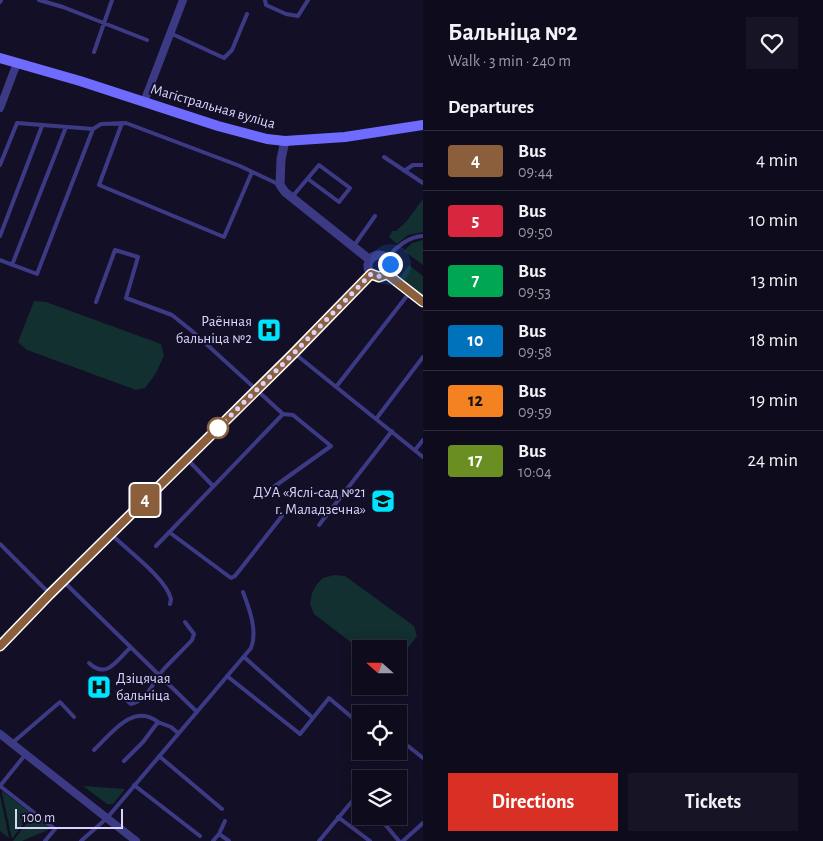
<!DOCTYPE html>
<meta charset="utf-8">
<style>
body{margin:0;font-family:"Alegreya Sans",sans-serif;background:#171425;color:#f1f3f6;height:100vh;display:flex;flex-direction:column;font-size:19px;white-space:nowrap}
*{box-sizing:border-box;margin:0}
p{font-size:16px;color:#9b9ba3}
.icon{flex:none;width:28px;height:28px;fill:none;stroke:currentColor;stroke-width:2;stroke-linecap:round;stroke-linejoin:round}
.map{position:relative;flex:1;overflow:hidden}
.drawer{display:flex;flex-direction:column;background:#0e0b1c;width:400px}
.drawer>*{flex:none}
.badge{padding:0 10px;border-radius:4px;font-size:18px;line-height:32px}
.needle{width:32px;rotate:291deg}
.buttons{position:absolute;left:352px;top:640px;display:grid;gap:10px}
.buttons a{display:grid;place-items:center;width:55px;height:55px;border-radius:0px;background:#0e0b1c;box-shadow:0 2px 12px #0003,0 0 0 1px #2e2b3b;font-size:25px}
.scale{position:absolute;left:15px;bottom:12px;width:108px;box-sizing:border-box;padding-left:5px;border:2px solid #d9d4ff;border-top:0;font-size:14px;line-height:18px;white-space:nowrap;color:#d9d4ff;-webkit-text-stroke:4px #130f26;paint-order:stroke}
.you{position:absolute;width:25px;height:25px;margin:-12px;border:4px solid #fff;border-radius:50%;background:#1a73e8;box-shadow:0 0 0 8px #1a73e833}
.map>.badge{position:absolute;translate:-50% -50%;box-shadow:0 0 0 2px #fff}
h2{padding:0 25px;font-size:19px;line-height:45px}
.round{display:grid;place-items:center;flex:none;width:52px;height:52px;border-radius:0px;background:#171425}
.headline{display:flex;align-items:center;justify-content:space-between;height:85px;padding:0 25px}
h1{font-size:24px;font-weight:700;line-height:38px}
.button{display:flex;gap:10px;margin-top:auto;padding:10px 25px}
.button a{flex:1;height:58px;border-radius:0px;background:#d93025;color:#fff;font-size:20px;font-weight:700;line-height:58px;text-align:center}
.button a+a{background:#171425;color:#f1f3f6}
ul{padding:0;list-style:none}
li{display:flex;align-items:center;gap:15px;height:60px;padding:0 25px;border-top:1px solid #2e2b3b}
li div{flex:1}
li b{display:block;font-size:19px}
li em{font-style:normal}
li .badge{min-width:55px;font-weight:700;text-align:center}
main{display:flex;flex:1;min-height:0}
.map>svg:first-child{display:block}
.green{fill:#12302f}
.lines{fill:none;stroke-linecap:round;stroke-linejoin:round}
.service{stroke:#3d3a85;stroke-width:4}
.minor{stroke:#3d3a85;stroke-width:8}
.tertiary{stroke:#3d3a85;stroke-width:9}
.secondary{stroke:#6f6bff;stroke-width:10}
.line-casing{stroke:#fff;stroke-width:11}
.line{stroke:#8b5e3c;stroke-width:8}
.walk{stroke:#d9d4ff;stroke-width:5;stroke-dasharray:0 9}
.stop-dot{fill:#fff;stroke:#8b5e3c;stroke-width:2.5}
.labels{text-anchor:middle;stroke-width:4;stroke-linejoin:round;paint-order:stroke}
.street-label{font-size:15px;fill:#d9d4ff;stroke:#130f26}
.poi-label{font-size:15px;fill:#d9d4ff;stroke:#130f26;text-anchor:end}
</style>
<main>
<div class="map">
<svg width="423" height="841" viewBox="0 0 423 841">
<rect width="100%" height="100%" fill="#130f26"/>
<!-- green -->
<path class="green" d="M423 199V232L408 235 397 244 389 237 392 231H396L406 222Z
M423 240V265L404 251 412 243Z
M409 265 423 276V295L400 277Z
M34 301 46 302 161 344 164 356 156 373 145 388 136 390 27 350 18 342Z
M334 575 345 576 414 626 417 636 399 660V649H361V650L314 614 310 604 312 593 317 584 323 578Z
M83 786 125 789 113 804H107Z
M2 791 31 813 12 839 2 793Z
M0 795 9 838 0 831Z
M33 815 48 826V830L22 841H13Z"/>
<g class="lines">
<!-- service -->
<path class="service" d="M39 0 63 7 147 40
M265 0 266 5 286 14 298 16 308 0
M0 2 1 0
M170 33 224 58 232 50 247 14
M94 52 112 0
M122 123 99 185 224 237 252 172
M384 157 423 183
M0 165 17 123 93 129
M404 171 413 165H423
M292 197 319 165 350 188 339 202 308 179
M0 236 42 126
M353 247 375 216
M387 258C395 248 409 236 423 236
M0 260 37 274 93 129 101 124 126 123 240 166 280 185
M12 265 66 127
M96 302 115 250 138 257 126 298 172 315 192 331 283 414
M294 353 423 457
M336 387 410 292
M376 419 423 357
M415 450 423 440
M187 459 213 486
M319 525 392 431
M169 532 231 578 235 576 282 516
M111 534C127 550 166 578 171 599L170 604
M0 544 50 594
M156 546 283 414 293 415 331 446 268 491
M63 581 197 712
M89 663C107 680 117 660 130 648
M227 676 300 734 313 718 244 657
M117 692 131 704C147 701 154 680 164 669 173 659 183 650 192 640L194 634 185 622
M313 718 329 698 361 725
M11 744 60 702 74 717
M408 746 423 758
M94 750C111 734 133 702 158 722
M25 755 0 786 55 829 45 841
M159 756 222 809
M124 761 143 742 158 722 171 727 178 733
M356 779 361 795
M134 785 200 836
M378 816 399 841
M338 817 370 841
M219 834 229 841
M81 841 107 818 251 648C258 631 249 608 243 592
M213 841 219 834 225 821
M319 841 359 793
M403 841 423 823"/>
<!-- minor -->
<path class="minor" d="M144 102 183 0
M0 108 17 63
M0 734 136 841"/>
<!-- tertiary -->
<path class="tertiary" d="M285 141 281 159 280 185 285 192 370 260
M368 266a11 11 0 1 1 22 0a11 11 0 1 1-22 0Z
M387 274 423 302
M0 646 50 594 294 353 371 274"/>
<!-- secondary -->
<path class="secondary" d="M0 58 80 81 218 126 267 139 285 141 345 137 423 125"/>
</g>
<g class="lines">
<!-- line casing -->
<g class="line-casing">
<path id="line" d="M0 646 50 594 294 353 371 274 379 277 387 274 423 302"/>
</g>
<!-- line -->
<use href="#line" class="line"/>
<!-- walk -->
<path class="walk" d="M218 428 215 431 294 353 371 274C380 279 390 276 390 264"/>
</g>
<!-- icons -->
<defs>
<g id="hospital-square" transform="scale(1.25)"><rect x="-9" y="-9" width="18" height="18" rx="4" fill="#00e5ff" stroke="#130f26"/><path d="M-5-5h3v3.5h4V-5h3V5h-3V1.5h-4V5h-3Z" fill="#111"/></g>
<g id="school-square" transform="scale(1.25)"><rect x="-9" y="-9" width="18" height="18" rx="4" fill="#00e5ff" stroke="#130f26"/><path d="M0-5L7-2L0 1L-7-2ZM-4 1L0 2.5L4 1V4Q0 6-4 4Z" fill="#111"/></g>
</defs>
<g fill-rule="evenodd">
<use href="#hospital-square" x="269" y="330"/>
<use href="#school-square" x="383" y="501"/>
<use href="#hospital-square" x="99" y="687"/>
</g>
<!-- markers -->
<circle class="stop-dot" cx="218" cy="428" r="10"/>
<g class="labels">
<!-- street labels -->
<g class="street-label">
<text transform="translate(213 106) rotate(16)" y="5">Магістральная вуліца</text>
</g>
<!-- poi labels -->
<g class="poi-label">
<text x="252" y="326">Раённая<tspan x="252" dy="17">бальніца №2</tspan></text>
<text x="366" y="497">ДУА «Яслі-сад №21<tspan x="366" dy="17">г. Маладзечна»</tspan></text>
<text x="116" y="683" text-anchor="start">Дзіцячая<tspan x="116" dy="17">бальніца</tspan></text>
</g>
</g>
</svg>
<div class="buttons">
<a><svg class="needle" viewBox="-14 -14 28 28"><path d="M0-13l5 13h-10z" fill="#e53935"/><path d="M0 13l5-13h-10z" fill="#9b9ba3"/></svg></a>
<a><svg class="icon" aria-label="locate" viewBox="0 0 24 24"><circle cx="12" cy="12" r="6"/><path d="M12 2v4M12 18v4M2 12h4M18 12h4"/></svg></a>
<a><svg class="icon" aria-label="layers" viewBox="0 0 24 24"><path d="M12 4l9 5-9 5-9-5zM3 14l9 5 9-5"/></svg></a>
</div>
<div class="scale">100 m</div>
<div class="you" style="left:390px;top:264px"></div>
<b class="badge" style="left:145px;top:500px;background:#8b5e3c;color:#fff">4</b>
</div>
<section class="drawer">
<div class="headline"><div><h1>Бальніца №2</h1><p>Walk · 3 min · 240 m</p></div><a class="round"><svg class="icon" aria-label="heart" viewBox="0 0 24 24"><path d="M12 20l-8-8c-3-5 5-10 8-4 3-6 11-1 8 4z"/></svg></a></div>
<h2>Departures</h2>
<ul>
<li><span class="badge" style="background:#8b5e3c;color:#fff">4</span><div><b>Bus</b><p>09:44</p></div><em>4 min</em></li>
<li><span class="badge" style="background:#d7263d;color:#fff">5</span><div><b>Bus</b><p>09:50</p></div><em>10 min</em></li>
<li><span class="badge" style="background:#00a651;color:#fff">7</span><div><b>Bus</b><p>09:53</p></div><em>13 min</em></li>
<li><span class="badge" style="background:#0072bc;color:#fff">10</span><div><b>Bus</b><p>09:58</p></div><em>18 min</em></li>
<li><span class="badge" style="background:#f58220;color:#111">12</span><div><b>Bus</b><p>09:59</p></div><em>19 min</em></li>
<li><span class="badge" style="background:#6b8e23;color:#fff">17</span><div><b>Bus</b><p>10:04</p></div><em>24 min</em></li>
</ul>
<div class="button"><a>Directions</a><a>Tickets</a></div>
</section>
</main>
